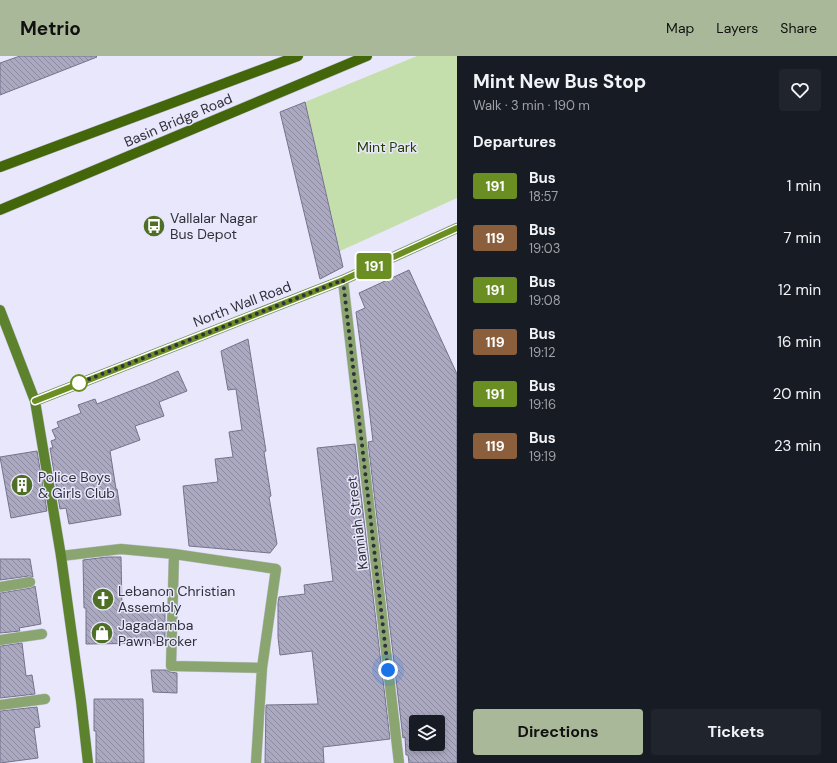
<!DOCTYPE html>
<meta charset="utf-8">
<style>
body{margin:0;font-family:"DM Sans",sans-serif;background:#20242c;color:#f1f3f6;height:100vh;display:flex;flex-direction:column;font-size:15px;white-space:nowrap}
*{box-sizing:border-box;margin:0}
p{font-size:13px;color:#9ea1a6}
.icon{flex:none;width:22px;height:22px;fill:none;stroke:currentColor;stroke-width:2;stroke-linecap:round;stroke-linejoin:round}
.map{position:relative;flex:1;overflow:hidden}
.details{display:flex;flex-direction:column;background:#171b24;width:380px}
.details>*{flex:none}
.badge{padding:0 8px;border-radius:3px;font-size:14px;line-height:26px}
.tools{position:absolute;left:409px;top:659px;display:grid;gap:8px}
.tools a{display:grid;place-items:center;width:36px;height:36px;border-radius:4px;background:#171b24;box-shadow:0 2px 6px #0003;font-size:20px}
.you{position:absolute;width:20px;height:20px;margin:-10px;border:3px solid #fff;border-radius:50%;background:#1a73e8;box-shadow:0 0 0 6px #1a73e833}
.map>.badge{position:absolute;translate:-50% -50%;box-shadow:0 0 0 2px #fff}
h2{padding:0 16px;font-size:15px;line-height:36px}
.round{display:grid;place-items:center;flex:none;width:42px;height:42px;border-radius:4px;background:#20242c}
.overview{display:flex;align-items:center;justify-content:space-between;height:68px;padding:0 16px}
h1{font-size:19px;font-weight:700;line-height:30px}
.button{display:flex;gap:8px;margin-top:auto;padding:8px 16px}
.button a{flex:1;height:46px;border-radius:4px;background:#a8b898;color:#111;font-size:16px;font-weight:700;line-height:46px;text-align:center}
.button a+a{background:#20242c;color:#f1f3f6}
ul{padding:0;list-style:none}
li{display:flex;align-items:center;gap:12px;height:52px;padding:0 16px}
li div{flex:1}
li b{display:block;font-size:15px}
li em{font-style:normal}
li .badge{min-width:44px;font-weight:700;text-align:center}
header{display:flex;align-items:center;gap:24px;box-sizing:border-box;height:56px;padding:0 20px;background:#a8b898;color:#111}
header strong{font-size:19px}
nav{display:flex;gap:22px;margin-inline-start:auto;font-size:14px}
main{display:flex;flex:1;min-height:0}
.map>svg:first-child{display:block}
.green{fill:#c5dfac}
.building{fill:url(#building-back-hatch);stroke:#75738b;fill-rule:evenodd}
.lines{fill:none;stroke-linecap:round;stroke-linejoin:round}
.service-casing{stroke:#c3c3d5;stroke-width:11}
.minor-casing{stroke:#c3c3d5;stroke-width:11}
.secondary-casing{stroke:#c3c3d5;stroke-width:11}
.primary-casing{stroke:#c3c3d5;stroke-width:11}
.service{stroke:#8ba570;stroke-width:10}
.minor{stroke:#8ba570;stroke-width:10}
.secondary{stroke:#5d822e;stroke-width:10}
.primary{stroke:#43660a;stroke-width:10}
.line-casing{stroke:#fff;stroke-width:9}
.line{stroke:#6b8e23;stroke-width:6}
.walk{stroke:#31313b;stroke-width:4;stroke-dasharray:0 7.2}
.stop-dot{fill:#fff;stroke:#6b8e23;stroke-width:2}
.labels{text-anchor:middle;stroke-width:3;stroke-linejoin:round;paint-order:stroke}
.street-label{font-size:14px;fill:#31313b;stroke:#e8e7fc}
.park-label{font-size:14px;fill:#253c00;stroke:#e8e7fc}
.poi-label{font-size:14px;fill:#31313b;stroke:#e8e7fc;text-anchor:start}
</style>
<header>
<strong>Metrio</strong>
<nav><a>Map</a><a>Layers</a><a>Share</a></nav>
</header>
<main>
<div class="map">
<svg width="457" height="707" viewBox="0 0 457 707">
<defs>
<pattern id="building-back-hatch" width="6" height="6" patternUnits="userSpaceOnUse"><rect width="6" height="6" fill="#aba9c2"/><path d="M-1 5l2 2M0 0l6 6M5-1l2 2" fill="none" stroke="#8c8a9f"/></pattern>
</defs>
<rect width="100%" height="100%" fill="#e8e7fc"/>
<!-- green -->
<path class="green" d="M417 0H457V142L340 195 305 46Z"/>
<!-- building -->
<path class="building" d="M20 0H96L97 1 0 39V7Z
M305 46 343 211 320 223 280 56Z
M409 214 457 318V707H409L408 699H406L405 681 403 682 368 386 373 385 369 352 356 256 365 252 359 237ZM416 666H438V688H416Z
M248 283 266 395 264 396 271 440 269 441 277 488 270 497 189 490 183 430 218 426 215 403 233 401 229 376 242 374 236 333 228 334 221 295Z
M178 315 187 335 159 346 164 360 135 370 140 384 110 395 116 433H117L121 459 69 468 66 452 60 453 50 392H53L51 385 56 383 52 374 59 371 57 366 81 357 78 349 95 343 97 348 151 327Z
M355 388 390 683 323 691 324 707H265L266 649 318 648 312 595 280 599 278 581V547L279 541 305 538 304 529 333 525 317 392Z
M37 395 47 455 11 462 0 401Z
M107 501H121L122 552 165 551V587L86 588V552H84L83 504Z
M0 503H30L33 521 29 520 0 524Z
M35 530 41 568 19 572 20 575 0 577V537L31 532Z
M22 587 26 620 32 619 35 638 0 642V590Z
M151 614H166L170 616 177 617V637L153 636Z
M94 643H143L144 707H96V675H94Z
M37 651 40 671 34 672 38 702 0 707V655Z"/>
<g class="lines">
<!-- service casing -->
<g class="service-casing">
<path id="service" d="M0 531 30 526
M0 584 42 578
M0 649 45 643"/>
</g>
<!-- minor casing -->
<g class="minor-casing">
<path id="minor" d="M343 224 399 707
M174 498 171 610 262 612
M61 500 121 493 174 498 276 513 262 612 256 707"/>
</g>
<!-- secondary casing -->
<g class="secondary-casing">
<path id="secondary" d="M0 254 35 345 61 500 81 645 88 707
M35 345 343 224 457 172"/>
</g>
<!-- primary casing -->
<g class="primary-casing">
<path id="primary" d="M0 111 298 0
M0 154 367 0"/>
</g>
<!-- service -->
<use href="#service" class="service"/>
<!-- minor -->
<use href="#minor" class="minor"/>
<!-- secondary -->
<use href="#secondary" class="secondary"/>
<!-- primary -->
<use href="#primary" class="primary"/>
</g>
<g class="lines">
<!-- line casing -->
<g class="line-casing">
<path id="line" d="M35 345 343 224 457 172"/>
</g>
<!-- line -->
<use href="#line" class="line"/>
<!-- walk -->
<path class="walk" d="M79 327 74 329 343 224 388 614"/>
</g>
<!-- icons -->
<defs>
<g id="bus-disc" transform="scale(1.15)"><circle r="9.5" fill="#4f6f26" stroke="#e8e7fc"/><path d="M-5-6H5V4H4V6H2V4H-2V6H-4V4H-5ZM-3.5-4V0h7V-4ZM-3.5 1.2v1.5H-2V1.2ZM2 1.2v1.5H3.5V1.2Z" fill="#fff"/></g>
<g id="building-disc" transform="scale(1.15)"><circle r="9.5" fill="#4f6f26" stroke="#e8e7fc"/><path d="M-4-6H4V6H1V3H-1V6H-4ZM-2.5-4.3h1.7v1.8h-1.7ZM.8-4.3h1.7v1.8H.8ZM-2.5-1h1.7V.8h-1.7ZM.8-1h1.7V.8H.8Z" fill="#fff"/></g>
<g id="church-disc" transform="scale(1.15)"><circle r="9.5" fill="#4f6f26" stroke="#e8e7fc"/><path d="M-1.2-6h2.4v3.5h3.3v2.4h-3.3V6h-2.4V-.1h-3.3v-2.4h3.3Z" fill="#fff"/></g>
<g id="shop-disc" transform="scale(1.15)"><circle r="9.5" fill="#4f6f26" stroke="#e8e7fc"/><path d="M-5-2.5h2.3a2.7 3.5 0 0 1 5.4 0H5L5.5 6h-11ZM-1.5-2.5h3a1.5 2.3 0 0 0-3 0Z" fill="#fff"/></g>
</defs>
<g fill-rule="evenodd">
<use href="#bus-disc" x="154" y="170"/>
<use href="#building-disc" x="22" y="429"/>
<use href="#church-disc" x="103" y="543"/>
<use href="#shop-disc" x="102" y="577"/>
</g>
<!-- markers -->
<circle class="stop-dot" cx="79" cy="327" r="8"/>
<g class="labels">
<!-- street labels -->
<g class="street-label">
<text transform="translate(178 64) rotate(-23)" y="5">Basin Bridge Road</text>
<text transform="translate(242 248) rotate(-21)" y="5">North Wall Road</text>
<text transform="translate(357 467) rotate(-97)" y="5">Kanniah Street</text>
</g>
<!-- park labels -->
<g class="park-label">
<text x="387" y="96">Mint Park</text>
</g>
<!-- poi labels -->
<g class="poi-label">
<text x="170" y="167">Vallalar Nagar<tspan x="170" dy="16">Bus Depot</tspan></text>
<text x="38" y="426">Police Boys<tspan x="38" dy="16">&amp; Girls Club</tspan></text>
<text x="118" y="540">Lebanon Christian<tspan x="118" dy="16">Assembly</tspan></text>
<text x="118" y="574">Jagadamba<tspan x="118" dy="16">Pawn Broker</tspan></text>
</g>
</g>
</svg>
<div class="tools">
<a><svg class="icon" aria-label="layers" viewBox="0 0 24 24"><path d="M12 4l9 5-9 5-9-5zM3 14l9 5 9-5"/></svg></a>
</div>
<div class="you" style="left:388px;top:614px"></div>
<b class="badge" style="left:374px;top:210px;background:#6b8e23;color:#fff">191</b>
</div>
<section class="details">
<div class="overview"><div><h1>Mint New Bus Stop</h1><p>Walk · 3 min · 190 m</p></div><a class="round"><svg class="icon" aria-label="heart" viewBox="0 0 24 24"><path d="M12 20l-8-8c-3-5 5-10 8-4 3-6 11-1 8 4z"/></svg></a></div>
<h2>Departures</h2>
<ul>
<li><span class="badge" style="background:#6b8e23;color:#fff">191</span><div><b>Bus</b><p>18:57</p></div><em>1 min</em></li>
<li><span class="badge" style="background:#8b5e3c;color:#fff">119</span><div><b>Bus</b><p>19:03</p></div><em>7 min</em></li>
<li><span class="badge" style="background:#6b8e23;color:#fff">191</span><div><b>Bus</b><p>19:08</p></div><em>12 min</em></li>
<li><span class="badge" style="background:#8b5e3c;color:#fff">119</span><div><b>Bus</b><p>19:12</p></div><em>16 min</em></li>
<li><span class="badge" style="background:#6b8e23;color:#fff">191</span><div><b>Bus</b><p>19:16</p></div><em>20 min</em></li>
<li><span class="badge" style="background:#8b5e3c;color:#fff">119</span><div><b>Bus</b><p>19:19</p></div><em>23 min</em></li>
</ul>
<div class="button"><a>Directions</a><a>Tickets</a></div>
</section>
</main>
